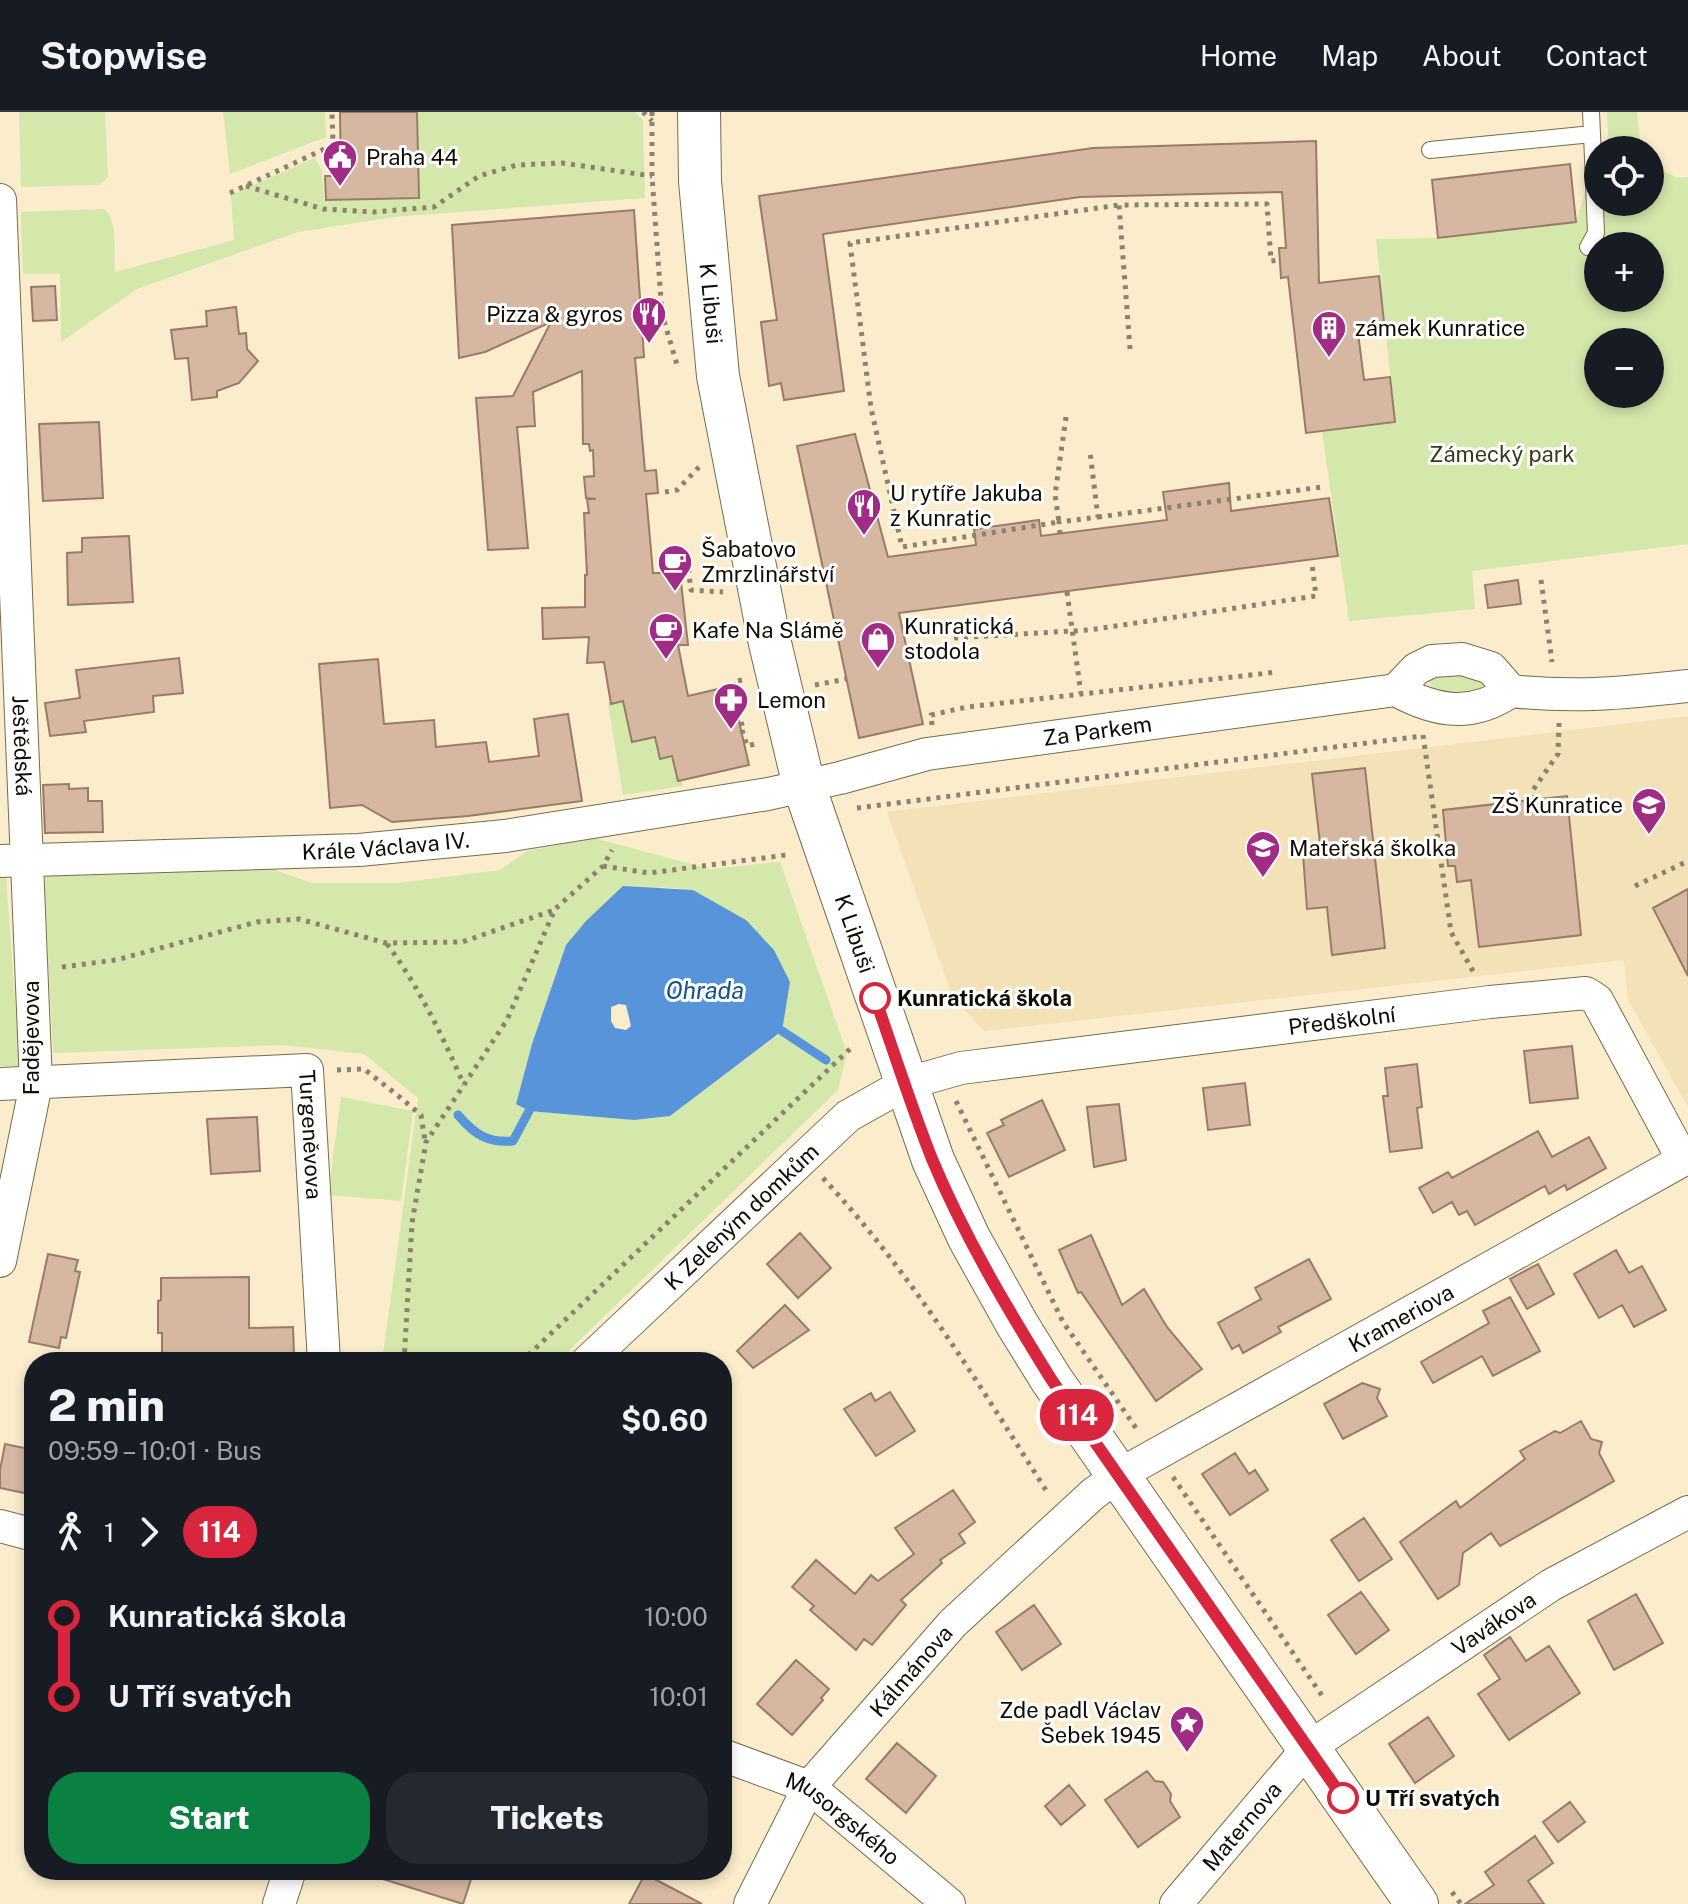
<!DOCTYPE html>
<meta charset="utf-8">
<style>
body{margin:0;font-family:"Public Sans",sans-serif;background:#242831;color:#f1f3f6;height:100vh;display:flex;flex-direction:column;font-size:30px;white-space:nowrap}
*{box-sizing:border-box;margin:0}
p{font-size:26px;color:#9ea1a6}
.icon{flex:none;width:44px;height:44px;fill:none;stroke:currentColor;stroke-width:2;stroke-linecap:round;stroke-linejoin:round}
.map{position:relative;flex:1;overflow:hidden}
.panel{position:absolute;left:24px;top:1240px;width:708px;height:528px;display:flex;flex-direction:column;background:#171b24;border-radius:32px;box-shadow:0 4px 12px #0003}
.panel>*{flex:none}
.badge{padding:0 16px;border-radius:26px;font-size:28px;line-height:52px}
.controls{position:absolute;left:1584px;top:24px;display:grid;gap:16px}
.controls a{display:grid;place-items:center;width:80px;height:80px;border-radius:50%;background:#171b24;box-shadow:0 4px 12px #0003;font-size:40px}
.map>.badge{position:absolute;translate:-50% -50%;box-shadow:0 0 0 4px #fff}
.legs{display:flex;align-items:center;gap:12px;height:88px;padding:0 24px;font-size:26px}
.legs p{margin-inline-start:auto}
.summary{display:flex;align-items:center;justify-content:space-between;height:136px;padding:0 24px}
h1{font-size:44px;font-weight:800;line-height:60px}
.cta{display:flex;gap:16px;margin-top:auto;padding:16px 24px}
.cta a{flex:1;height:92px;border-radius:32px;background:#0b8043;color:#fff;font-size:32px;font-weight:800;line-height:92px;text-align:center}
.cta a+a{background:#242831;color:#f1f3f6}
ul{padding:0 24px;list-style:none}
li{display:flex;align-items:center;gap:28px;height:80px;font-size:30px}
li i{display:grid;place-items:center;width:12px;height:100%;margin:0 10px;background:currentColor}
li i::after{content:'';width:20px;height:20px;margin:-10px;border:6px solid;border-radius:50%;background:#171b24}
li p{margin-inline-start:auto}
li:first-child i{background:linear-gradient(#0000 50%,currentColor 0)}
li:last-child i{background:linear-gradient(currentColor 50%,#0000 0)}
header{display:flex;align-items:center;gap:48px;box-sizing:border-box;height:112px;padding:0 40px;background:#171b24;border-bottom:2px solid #363941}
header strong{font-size:38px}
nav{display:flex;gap:44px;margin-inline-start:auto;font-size:28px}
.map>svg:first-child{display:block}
.built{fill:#f3e1b8}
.green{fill:#d5e8ab;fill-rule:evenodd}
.water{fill:#5794d9;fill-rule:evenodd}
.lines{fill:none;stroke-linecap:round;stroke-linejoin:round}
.stream{stroke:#5794d9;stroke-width:9}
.building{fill:#d6b7a2;stroke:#987c68;stroke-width:2}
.service-casing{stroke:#786b4d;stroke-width:18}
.minor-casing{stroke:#786b4d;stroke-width:34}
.tertiary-casing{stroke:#786b4d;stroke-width:44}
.path{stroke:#8c826d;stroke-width:5;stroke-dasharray:4 6;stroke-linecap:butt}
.service{stroke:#fff;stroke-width:16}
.minor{stroke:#fff;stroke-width:32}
.tertiary{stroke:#fff;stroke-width:42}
.line-1-casing{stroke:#fff;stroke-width:18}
.line-1{stroke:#d7263d;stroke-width:12}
.stop-1-dot{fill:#fff;stroke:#d7263d;stroke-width:4}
.labels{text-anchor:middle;stroke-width:6;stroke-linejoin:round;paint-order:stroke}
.poi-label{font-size:22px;fill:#100b03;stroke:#fff;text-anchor:start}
.street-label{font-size:22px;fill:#100b03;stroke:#fff}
.park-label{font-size:22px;fill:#333d17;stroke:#fff}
.stop-label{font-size:22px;font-weight:bold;fill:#100b03;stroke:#fff;text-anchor:start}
.water-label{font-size:24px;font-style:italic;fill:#125392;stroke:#fff}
</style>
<header>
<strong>Stopwise</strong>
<nav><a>Home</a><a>Map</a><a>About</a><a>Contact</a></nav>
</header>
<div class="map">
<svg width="1688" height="1792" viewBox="0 0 1688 1792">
<rect width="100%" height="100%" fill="#fbeccb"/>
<!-- built -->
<path class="built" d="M1688 604V995L1628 888 1624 848 984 919 953 886 887 700Z"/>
<!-- green -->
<path class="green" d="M19 0H105L108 65 99 73 21 75Z
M223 0H325L326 25 230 62Z
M418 0H635L643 8 645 86 394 105 298 120 137 177 61 230 60 162H23L21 100 104 97C119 108 113 143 115 160L234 128 231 83 315 46 322 59 324 89 419 86Z
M1607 0H1637L1641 38H1609Z
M1650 52 1677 66 1688 65V432L1472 459 1475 497 1349 509 1322 319 1395 310 1376 127 1438 126 1576 110 1593 54 1598 90H1650ZM1598 134H1650V186H1598ZM1598 230H1650V282H1598Z
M1443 557 1484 570 1483 577 1476 586 1433 581 1429 568Z
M685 576 626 602 632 630 655 625 672 644 678 669 682 668 683 674 623 683 608 591Z
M594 726 710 757 780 750 847 941 838 978 557 1250H382L418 986 364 942 283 933 53 941 44 764 272 757 312 771H398L500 758 527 739ZM661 775 693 778 746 808 782 920 670 1004 634 1008 516 991 532 932 566 833Z
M0 766H6L20 954H0Z
M341 985 413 999 401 1089 328 1083Z"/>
<!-- water -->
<path class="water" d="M623 774 693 778 746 808 774 838 790 870 782 919 670 1004 634 1008 529 999 516 992 532 932 566 833 586 809ZM619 892 626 893 631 914 626 918 615 916 611 909V895Z"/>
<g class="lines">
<!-- stream -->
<path class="stream" d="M782 919 826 948
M458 1003C475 1023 488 1031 513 1029L529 999"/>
</g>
<!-- building -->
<path class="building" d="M340 0H417L419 86 326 88 325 64H341Z
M1316 29 1319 171 1379 164 1384 210 1357 213 1364 268 1390 265 1395 310 1306 321 1288 165 1281 166 1279 136H1286L1282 80 1080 85 823 122 844 279 784 288 781 271 769 274 761 210 777 208 759 84 1093 36Z
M1570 52 1576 110 1438 126 1432 68Z
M634 98 644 245 635 246 645 359 656 358 658 381 646 382 653 461H680L688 533H678L688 584 731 574 749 653 678 669 672 644 660 647 655 625 632 630 623 589 611 592 604 550 587 551 589 525 543 527 542 496 585 495V463H587L584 401H589L587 387H596L586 386 584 365 594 364 593 338 590 339 589 332H583L582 259 533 280 535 314 517 315 528 436 488 438 476 286 513 284 551 210 485 240 459 246 452 113Z
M55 174 57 208 33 209 31 175Z
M236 195 239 222 246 221 247 237 258 249 239 271 217 279V285L192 288 188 246 175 247 171 218 207 214 206 199Z
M99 310 103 386 43 389 39 312Z
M855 322 888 445 976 433 974 417 1039 408 1041 424 1167 408 1163 380 1229 371 1231 399 1329 386 1338 444 899 501 923 612 859 626 797 334Z
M129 424 133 490 68 493 67 441 82 440V426Z
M1518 468 1521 492 1488 496 1485 473Z
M179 546 183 581 153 584 154 600 84 609 86 620 50 624 45 591 80 586 76 558Z
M378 547 384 612 434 608 436 635 486 630 489 650 539 644 534 607 568 602 582 689 468 704 392 710 362 693 330 696 319 552Z
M1365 656 1385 836 1332 843 1327 795 1307 797 1303 742 1321 740 1312 662Z
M69 672V677L88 676V689H102L103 720 45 721 43 673Z
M1567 684 1581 823 1479 835 1471 768 1457 770 1455 754H1448L1443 698Z
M1688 777V864L1653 796Z
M1572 934 1578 986 1530 991 1524 939Z
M1417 952 1422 995 1417 996 1422 1036 1390 1040 1383 984H1388L1385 956Z
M1245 971 1250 1013 1208 1018 1203 976Z
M1042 988 1065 1038 1009 1065 987 1021 1004 1013 1001 1008Z
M1119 992 1126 1048 1094 1055 1087 995Z
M257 1005 260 1059 211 1062 207 1007Z
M1538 1019 1552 1045 1589 1025 1606 1056 1567 1078 1565 1073 1549 1082 1545 1074 1475 1113 1467 1099 1459 1103 1452 1090 1433 1101 1419 1076 1448 1060 1452 1066Z
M800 1121 831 1156 798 1186 767 1152Z
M1091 1123 1122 1193 1144 1177 1167 1215 1202 1257 1156 1289 1081 1180 1078 1181 1059 1138Z
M1616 1138 1629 1161 1642 1154 1666 1198 1634 1215 1622 1193 1599 1206 1574 1162Z
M48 1142 78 1148 75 1159 80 1160 66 1226 61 1225 59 1236 29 1230Z
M1309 1147 1331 1187 1278 1215 1281 1220 1243 1241 1239 1233 1232 1237 1218 1211 1261 1187 1255 1176Z
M1538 1152 1554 1182 1527 1197 1510 1167Z
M249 1165V1216L293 1215 294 1243 278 1244 277 1248 249 1249V1242L162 1243V1221H158V1189L161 1188V1166Z
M1510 1185 1540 1239 1493 1264 1482 1244 1433 1271 1421 1250 1489 1211 1483 1199Z
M785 1193 809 1218 753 1256 737 1239Z
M1362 1271 1380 1277 1377 1286 1387 1304 1343 1327 1324 1292Z
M890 1280 915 1319 876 1344 844 1297 871 1281 875 1289Z
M1581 1309 1591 1327 1602 1330 1599 1341 1614 1369 1500 1434 1491 1421 1463 1441 1459 1473 1438 1487 1400 1430 1456 1389 1460 1396 1525 1347 1520 1339 1555 1319 1560 1321Z
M5 1332 34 1338V1383L0 1376V1358Z
M1235 1341 1249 1362 1255 1358 1268 1378 1230 1403 1202 1362Z
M953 1378 975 1410 959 1422 965 1431 940 1448 942 1451 901 1488 906 1493 872 1533 864 1527 856 1538 810 1498 814 1494 792 1475 816 1448 855 1482 871 1463 878 1469 914 1442 895 1416Z
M1364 1406 1392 1447 1359 1469 1331 1428Z
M1361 1480 1389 1518 1356 1542 1328 1503Z
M1636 1482 1663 1531 1614 1558 1588 1509Z
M1034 1493 1061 1532 1022 1558 996 1520Z
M1510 1525 1526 1549 1549 1534 1580 1581 1509 1628 1478 1582 1500 1567 1484 1543Z
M796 1548 829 1577 821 1586 823 1588 792 1623 757 1592Z
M1428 1605 1454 1644 1415 1671 1389 1632Z
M897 1631 936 1664 906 1701 866 1667Z
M1147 1659 1155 1669 1163 1670 1171 1682 1170 1689 1180 1705 1138 1735 1105 1688Z
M1069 1673 1085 1693 1061 1713 1045 1694Z
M1570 1690 1585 1710 1558 1730 1543 1710Z
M1535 1724 1553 1751 1528 1769 1544 1792H1465L1494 1773 1485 1760Z
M371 1758H474L463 1792 370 1763Z
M645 1762 702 1792H629Z"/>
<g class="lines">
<!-- service casing -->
<g class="service-casing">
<path id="service" d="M1430 38 1592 22 1591 0
M1588 135 1596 121 1592 22"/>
</g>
<!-- minor casing -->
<g class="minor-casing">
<g id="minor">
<path id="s1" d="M0 88 36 972 0 1149"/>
<path d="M1396 578 1416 557 1432 549 1462 547 1491 556 1511 579C1573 586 1626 581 1688 574"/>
<path id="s2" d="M0 749 359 738 505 724 768 682 840 666 927 642 1396 578C1436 600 1472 606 1511 579"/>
<path id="s3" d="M0 972 307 958 324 1250"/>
<path id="s4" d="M587 1250 848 1004 905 972 961 956 1490 890 1586 881 1597 888 1683 1048 1119 1363 1093 1382 953 1511 809 1675 750 1792"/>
<path d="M0 1414 34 1423"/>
<path id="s5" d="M722 1643 809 1675 949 1792"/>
<path d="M279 1792 290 1758"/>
<path id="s6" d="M1176 1792 1308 1636 1551 1473 1688 1400"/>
</g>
</g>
<!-- tertiary casing -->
<g class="tertiary-casing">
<g id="tertiary">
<path id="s7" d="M699 0 700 69 718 264 769 527 804 674 933 1048 969 1126 1017 1212 1051 1267 1417 1792"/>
</g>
</g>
<!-- path -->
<path class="path" d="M643 0 652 9
M652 0V64L662 202 678 256
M246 74 323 97 373 100 434 95 479 64 517 53 562 51 652 64
M230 81 333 33 332 0
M1130 237 1119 93 1267 92 1271 149 1280 148
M1066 305 1055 383 1059 410 902 435 871 296 850 131 1119 93
M665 380 677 378 699 355
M1098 405 1322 375
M1060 422 1059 410 1098 405 1090 340
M687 447 691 478 723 480
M1541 468 1552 550
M1067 480 1081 582
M954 526 1089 518 1316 484 1312 452
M742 568 733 570 743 618
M815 573 846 567
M932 613 931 603 967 595 1277 560
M742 618 747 634 755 632
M1423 623 1451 820 1474 861
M1534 687 1533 678 1558 642 1559 611
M857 696 1422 624
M603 754 649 761 786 743
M1635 774 1688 749
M387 832C419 875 442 923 464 973
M62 855 116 848 257 810 299 807 386 831 462 830 554 798
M337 958 364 957 396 982 421 1003 425 1029
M956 989 1063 1210 1138 1319
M823 1066C913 1163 978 1271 1049 1383
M404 1250 412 1111 426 1030 507 908 555 797 603 754 612 738
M521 1250 852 935
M1173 1365 1325 1588
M1452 1780 1461 1792"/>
<!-- service -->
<use href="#service" class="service"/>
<!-- minor -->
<use href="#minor" class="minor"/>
<!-- tertiary -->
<use href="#tertiary" class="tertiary"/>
</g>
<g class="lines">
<!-- line-1 casing -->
<g class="line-1-casing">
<path id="line-1" d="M875 886C894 940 911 994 932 1047 964 1124 1007 1196 1051 1267L1343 1686"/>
</g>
<!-- line-1 -->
<use href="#line-1" class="line-1"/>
</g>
<!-- icons -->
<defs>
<g id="civic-pin" transform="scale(1.8)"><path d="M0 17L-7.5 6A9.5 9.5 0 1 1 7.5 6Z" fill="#a02c86" stroke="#fff"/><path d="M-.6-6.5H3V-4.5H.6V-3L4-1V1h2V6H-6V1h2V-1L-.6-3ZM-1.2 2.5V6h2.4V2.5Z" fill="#fff"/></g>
<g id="restaurant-pin" transform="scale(1.8)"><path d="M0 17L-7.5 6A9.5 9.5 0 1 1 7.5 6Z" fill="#a02c86" stroke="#fff"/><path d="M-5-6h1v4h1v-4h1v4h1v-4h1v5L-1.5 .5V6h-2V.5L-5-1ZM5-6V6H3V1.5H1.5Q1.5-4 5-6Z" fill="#fff"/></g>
<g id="building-pin" transform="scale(1.8)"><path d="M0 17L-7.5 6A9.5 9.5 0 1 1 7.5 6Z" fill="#a02c86" stroke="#fff"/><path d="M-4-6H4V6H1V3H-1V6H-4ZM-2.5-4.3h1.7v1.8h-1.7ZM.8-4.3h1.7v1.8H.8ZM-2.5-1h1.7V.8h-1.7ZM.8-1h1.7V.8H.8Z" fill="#fff"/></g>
<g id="cafe-pin" transform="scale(1.8)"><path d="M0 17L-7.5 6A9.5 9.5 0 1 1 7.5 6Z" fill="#a02c86" stroke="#fff"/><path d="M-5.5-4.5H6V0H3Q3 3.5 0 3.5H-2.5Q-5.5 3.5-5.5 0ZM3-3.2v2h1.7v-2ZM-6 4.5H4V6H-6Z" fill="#fff"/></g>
<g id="shop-pin" transform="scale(1.8)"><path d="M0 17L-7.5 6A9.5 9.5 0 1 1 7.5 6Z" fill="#a02c86" stroke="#fff"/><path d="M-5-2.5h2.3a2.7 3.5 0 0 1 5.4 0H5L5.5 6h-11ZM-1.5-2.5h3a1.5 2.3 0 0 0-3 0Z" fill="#fff"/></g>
<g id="pharmacy-pin" transform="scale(1.8)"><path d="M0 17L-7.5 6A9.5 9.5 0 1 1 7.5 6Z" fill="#a02c86" stroke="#fff"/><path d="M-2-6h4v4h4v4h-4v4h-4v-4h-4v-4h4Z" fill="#fff"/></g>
<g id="school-pin" transform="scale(1.8)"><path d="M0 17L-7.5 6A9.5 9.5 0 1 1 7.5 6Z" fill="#a02c86" stroke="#fff"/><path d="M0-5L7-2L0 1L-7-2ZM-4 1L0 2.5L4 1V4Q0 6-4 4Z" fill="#fff"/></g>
<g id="sight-pin" transform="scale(1.8)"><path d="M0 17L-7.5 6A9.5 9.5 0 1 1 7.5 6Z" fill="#a02c86" stroke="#fff"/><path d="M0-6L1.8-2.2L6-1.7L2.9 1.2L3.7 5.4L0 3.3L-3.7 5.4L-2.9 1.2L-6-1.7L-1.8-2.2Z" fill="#fff"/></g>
</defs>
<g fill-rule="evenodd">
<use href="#civic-pin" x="340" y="45"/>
<use href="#restaurant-pin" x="649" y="202"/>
<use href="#building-pin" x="1329" y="216"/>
<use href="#restaurant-pin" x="864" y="394"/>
<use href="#cafe-pin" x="675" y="450"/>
<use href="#cafe-pin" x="666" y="518"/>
<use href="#shop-pin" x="878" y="527"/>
<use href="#pharmacy-pin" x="731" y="588"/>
<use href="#school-pin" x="1649" y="693"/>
<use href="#school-pin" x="1263" y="736"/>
<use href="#sight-pin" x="1187" y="1611"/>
</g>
<!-- markers -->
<g class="stop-1-dot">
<circle cx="875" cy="886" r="14"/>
<circle cx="1343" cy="1686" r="14"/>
</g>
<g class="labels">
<!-- poi labels -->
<g class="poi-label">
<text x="366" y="53">Praha 44</text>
<text x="623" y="210" text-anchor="end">Pizza &amp; gyros</text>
<text x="1355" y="224">zámek Kunratice</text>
<text x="890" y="389">U rytíře Jakuba<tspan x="890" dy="25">z Kunratic</tspan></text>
<text x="701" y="445">Šabatovo<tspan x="701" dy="25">Zmrzlinářství</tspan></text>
<text x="904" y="522">Kunratická<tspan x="904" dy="25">stodola</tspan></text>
<text x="692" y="526">Kafe Na Slámě</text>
<text x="757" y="596">Lemon</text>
<text x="1623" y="701" text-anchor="end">ZŠ Kunratice</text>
<text x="1289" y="744">Mateřská školka</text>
<text x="1161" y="1606" text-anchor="end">Zde padl Václav<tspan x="1161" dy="25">Šebek 1945</tspan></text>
</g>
<!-- street labels -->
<g class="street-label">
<text dy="8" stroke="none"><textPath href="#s7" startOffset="192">K Libuši</textPath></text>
<text dy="8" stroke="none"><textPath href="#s2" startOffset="1108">Za Parkem</textPath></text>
<text dy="8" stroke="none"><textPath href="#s1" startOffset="546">Ještědská</textPath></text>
<text dy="8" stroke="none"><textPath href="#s2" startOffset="386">Krále Václava IV.</textPath></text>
<text dy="8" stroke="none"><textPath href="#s7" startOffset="840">K Libuši</textPath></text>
<text dy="8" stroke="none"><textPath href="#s4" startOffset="866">Předškolní</textPath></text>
<text transform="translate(31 926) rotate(-90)" y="8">Fadějevova</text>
<text dy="8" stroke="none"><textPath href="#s3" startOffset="372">Turgeněvova</textPath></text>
<text dy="8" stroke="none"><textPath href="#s4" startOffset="212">K Zeleným domkům</textPath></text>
<text transform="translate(1401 1206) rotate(-29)" y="8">Krameriova</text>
<text dy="8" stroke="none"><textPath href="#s6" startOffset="428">Vavákova</textPath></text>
<text transform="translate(911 1559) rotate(-49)" y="8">Kálmánova</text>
<text dy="8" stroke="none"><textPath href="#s5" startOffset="138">Musorgského</textPath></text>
<text dy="8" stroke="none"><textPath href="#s6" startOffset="102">Maternova</textPath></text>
</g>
<!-- park labels -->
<g class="park-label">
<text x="1502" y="350">Zámecký park</text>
</g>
<!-- stop labels -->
<g class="stop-label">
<text x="897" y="894">Kunratická škola</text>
<text x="1365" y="1694">U Tří svatých</text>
</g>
<!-- water labels -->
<g class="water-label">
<text x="705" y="887">Ohrada</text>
</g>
</g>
</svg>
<div class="controls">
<a><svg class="icon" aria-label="locate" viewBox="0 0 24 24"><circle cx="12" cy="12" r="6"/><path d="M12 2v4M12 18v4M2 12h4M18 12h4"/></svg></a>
<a>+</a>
<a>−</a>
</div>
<b class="badge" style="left:1077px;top:1303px;background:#d7263d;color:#fff">114</b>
<section class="panel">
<div class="summary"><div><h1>2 min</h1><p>09:59 – 10:01 · Bus</p></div><b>$0.60</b></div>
<div class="legs"><svg class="icon" aria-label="walk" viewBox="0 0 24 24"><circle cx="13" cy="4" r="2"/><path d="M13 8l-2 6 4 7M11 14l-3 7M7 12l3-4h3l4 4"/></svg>1<svg class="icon" aria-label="forward" viewBox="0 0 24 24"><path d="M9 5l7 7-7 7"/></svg><b class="badge" style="background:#d7263d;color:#fff">114</b></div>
<ul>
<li><i style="color:#d7263d"></i><b>Kunratická škola</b><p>10:00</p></li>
<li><i style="color:#d7263d"></i><b>U Tří svatých</b><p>10:01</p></li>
</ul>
<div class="cta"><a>Start</a><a>Tickets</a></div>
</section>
</div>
